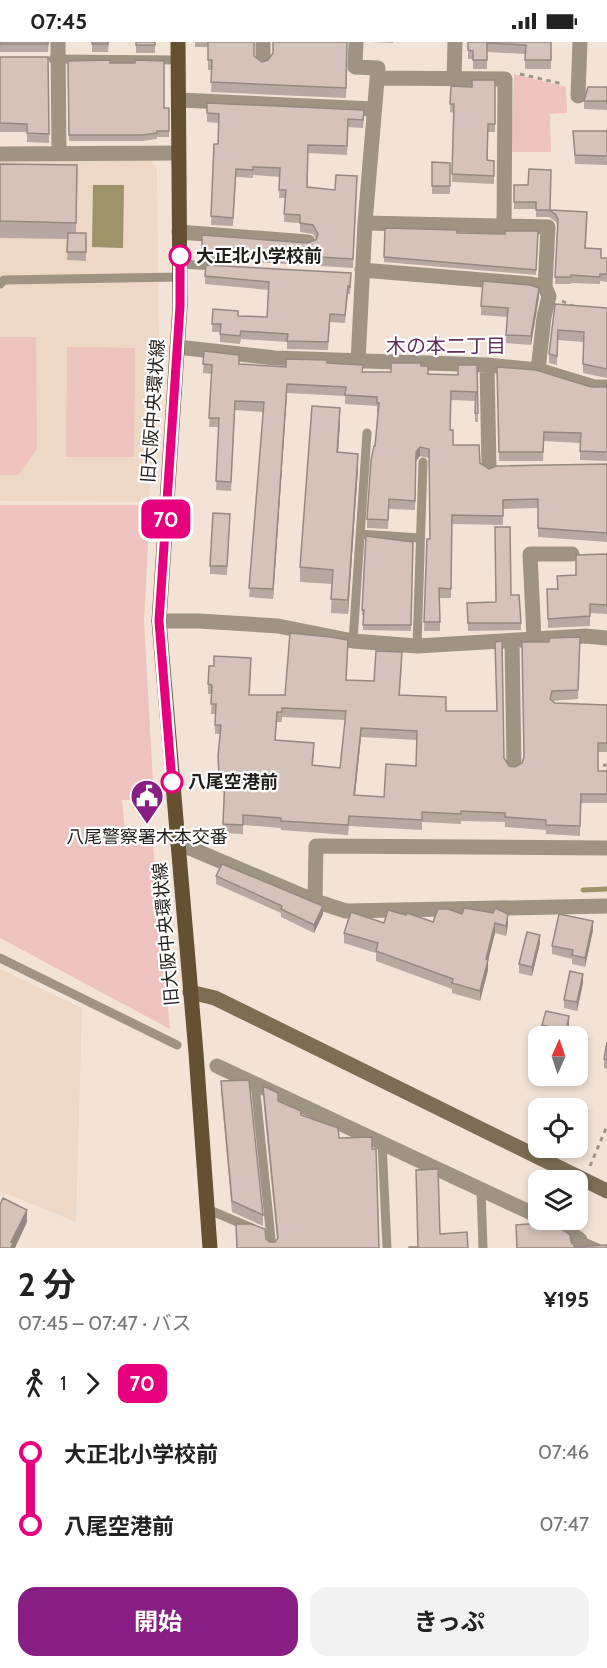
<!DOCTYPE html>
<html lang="ja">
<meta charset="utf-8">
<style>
body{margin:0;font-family:Cabin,"Noto Sans JP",sans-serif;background:#f2f2f2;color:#222;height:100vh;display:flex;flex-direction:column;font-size:22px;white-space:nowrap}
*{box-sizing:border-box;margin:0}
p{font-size:20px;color:#767676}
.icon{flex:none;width:33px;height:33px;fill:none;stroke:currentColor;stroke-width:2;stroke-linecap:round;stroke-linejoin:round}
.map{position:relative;height:1206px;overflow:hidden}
.details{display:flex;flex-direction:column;background:#fff;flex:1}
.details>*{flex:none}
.badge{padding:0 12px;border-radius:9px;font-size:21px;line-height:39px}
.needle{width:39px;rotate:3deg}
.fabs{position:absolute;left:528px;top:984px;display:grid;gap:12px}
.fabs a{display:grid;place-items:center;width:60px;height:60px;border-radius:12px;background:#fff;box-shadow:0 3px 9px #0003;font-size:30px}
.map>.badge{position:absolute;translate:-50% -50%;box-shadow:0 0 0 3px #fff}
.legs{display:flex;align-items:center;gap:9px;height:66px;padding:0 18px;font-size:20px}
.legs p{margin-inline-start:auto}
.summary{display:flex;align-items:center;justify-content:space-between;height:102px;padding:0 18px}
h1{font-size:33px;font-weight:700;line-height:45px}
.button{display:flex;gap:12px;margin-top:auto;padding:12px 18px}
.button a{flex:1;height:69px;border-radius:18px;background:#881d83;color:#fff;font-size:24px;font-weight:700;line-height:69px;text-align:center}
.button a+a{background:#f2f2f2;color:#222}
ul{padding:0 18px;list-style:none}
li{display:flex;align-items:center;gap:21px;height:72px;font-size:22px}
li i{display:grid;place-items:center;width:9px;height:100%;margin:0 8px;background:currentColor}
li i::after{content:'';width:15px;height:15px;margin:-8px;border:4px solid;border-radius:50%;background:#fff}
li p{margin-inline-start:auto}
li:first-child i{background:linear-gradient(#0000 50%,currentColor 0)}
li:last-child i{background:linear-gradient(currentColor 50%,#0000 0)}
.status{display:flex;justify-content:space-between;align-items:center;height:42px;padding:0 30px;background:#fff;direction:ltr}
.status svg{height:16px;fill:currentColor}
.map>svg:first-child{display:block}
.built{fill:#edd7c6}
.green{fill:#eec2be}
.water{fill:#9d9368}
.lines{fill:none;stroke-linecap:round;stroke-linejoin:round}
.stream{stroke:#9d9368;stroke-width:5}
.path{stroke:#a0948c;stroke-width:3;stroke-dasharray:4.5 4.5;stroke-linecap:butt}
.lane{stroke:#9f9483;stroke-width:9}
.street{stroke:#9f9483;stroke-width:15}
.secondary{stroke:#7c6d54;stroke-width:15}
.primary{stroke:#645132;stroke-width:15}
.wall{fill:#b7a8a1;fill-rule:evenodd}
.shaded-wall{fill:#958883}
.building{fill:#d5c3bb;stroke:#958883;stroke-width:1.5;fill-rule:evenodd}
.line-1-casing{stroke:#fff;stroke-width:14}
.line-1{stroke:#e6007e;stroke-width:9}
.stop-1-dot{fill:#fff;stroke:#e6007e;stroke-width:3}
.labels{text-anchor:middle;stroke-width:4.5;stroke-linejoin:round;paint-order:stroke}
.stop-label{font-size:18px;font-weight:bold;fill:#231d19;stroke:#fff;text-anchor:start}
.street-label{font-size:18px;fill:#231d19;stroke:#fff}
.poi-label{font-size:18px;fill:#231d19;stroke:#fff}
.neighbourhood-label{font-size:20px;fill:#622e5e;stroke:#fff}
</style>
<div class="status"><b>07:45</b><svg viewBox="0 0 49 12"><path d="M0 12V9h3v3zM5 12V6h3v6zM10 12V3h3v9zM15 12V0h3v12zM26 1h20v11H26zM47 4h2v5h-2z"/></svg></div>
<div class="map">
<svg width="607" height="1206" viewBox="0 0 607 1206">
<rect width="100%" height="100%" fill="#f3e3d7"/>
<!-- built -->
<path class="built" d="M149 115 157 128 159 310 149 460 0 459V116Z
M0 927 82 966 76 1180 0 1149Z"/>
<!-- green -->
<path class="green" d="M514 32 566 45 567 71 550 72 551 110H511Z
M0 295H36L37 407 18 433H0Z
M67 305 135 306 134 415H66Z
M0 463H150L144 579 154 757 122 758 126 801 153 803 170 987 0 896Z"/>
<!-- water -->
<path class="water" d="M93 143H124L123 206 92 205Z"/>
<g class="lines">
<!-- stream -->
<path class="stream" d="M583 848 607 847"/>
<!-- path -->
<path class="path" d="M520 32 563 42
M562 259 575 265
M594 724 607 723
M590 1124 607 1084"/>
<!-- lane -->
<path class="lane" d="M53 17 179 18
M179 222 218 224
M0 242 4 238 180 235
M360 492 420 496
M353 599 367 391
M417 604 423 420
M0 916 177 1003
M255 1042 272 1206
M382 1101 387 1206
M481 1147 483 1206
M207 1167 252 1186
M580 1198 598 1206"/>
<!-- street -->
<path class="street" d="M58 0 59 111
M263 0V20
M356 0 355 25 378 26 365 181 358 320
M377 36 505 37 504 184
M454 36 455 0
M578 54 580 0
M179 58 374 67
M0 112 178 111
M365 181 548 185 545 245 549 254 544 275 538 328
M179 190 308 200
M362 228 531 242 545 245
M177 305 275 316 487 323 538 328 594 345H607
M487 323 489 426
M159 579H199L278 584 353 599 417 604 586 594 607 596
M534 597 530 512H572
M512 599 514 725
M178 801 315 859 346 869 607 864
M315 859 316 804 607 806
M217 1024 538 1174
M546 1178 560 1184 580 1198V1206"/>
<!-- secondary -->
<path class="secondary" d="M190 950 215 956 607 1149"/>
<!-- primary -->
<path class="primary" d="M178 0 180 264 159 579 196 1011 210 1206"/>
</g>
<!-- wall -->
<path class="wall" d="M0 0H49L48 10H0Z
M92 0H109L108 10H92Z
M136 0H155V11H136Z
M195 0H254V14L262 20 347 0 346 56 211 50 212 28H208V5H195Z
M371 0H393V1Z
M468 0H551V27H525V12L487 10V27H473V17H468Z
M0 15H48L49 101 27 100V90H0Z
M68 19 110 21 164 66H169V95H157V97L142 99H69Z
M495 38V90H488V118L494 119V142L452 140 454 71 450 70 451 44 472 45Z
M607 45V68L584 67V59Z
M207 61 364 76 363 86 348 85 347 113 308 111V145L335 148 357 142 353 226 202 217V193L307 201 316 197 313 192 300 190V181L284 180 285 156H279L280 135 253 133V136L236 135 233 184 211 183 214 102H218L219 81 207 80Z
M573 89H607V123L575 122Z
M432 120 450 121V152H432Z
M0 122 77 123 76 191H86V219L67 218 68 197 0 196Z
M514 143 550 168 587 170 586 206 601 216H607V240L600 239V242L571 241V242H555L557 184 556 180 549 175H536V167H514Z
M385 186 457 191 505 192 538 189 536 233 384 220Z
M205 234 351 239 350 252H348L345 281 330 280 328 308 287 307V300L241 297 240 302 220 300V290H212L213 267 238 274 267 275 268 248 205 242Z
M539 255 531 303 506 301 507 275 481 273V264Z
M555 262 607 266V336L583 331V300L558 298 557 323 549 321V312Z
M204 309 239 322 286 325 327 321 363 330H391L421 324 428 332 458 333 477 323 478 380H475V359L451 358 450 388 453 403 489 427 607 422V500L538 495V466L503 467V483L452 482 451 556H440V589H424L427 497H430L429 416 420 414 416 419 415 468 389 467 388 487 367 486V477L378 370H377V364L345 362V354L287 351 273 557 249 555 263 370 235 368 231 449 216 448 219 385H209L212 332 203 331Z
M497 325 591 345H607V419L580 418V401L544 399 543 419H499Z
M340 381 338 411 358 427 348 572 331 571 332 542 300 540V525Z
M230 481 227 533 210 532V524Z
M413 500 411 589 363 588V573H362V568Z
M607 512V572L590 571V584L548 586 547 547H557Z
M511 553 521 581V588L468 589 467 561 496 560Z
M580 595 578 657 552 659 555 661 607 663V710H598V729H607V761H581L580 794 546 792V788L505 785V780L461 779V782L422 780V788L349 784 348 793 281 788V786L243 783V792L223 791 225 742H219L218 714 220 692H215V672H211L212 652H208V642L214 624 251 625 250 653H285L348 608 346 638 374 639 402 620 400 653 446 669 504 716 509 724 515 725 522 721 549 600ZM282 675 345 678 340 726 313 723 314 710 275 698 277 680H282ZM361 695 417 698 416 724 384 755 355 753Z
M216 834 323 872 314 891 281 875V871L216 842Z
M462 872 508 883 506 894 495 891 488 918V928L480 959 452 951V947L376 919V911L344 901V891L384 881 406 873 433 880Z
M593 888 585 925 572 922V917L552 912V904Z
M540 901 532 934 519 931V922Z
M583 941 577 969 564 966V958Z
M542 983H569L566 994H552L542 992Z
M607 1000V1027L604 1026V1017Z
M221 1039 263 1173V1184L232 1170 221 1050Z
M263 1044 278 1059 339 1096 379 1206H237L236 1182 266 1197 270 1200H275L277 1197 263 1056Z"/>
<!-- shaded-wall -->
<path class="shaded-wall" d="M539 246V255L531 303V294Z
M287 342V351L273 557V547Z
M340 366V381L337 425V410Z
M420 405V414L416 419 415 468 416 410Z
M358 412V427L348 572V558Z
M361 686V695L354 763V753Z
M323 864V872L314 891V883Z
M508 872V883L506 894V884Z
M593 879V888L585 925V916Z
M495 881V891L486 927V917Z
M540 893V901L532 934V925Z
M488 918V928L480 959V949Z
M583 932V941L577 969V960Z
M569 974V983L566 994V989Z
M27 1168V1180L15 1206H11V1200Z"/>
<!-- building -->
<path class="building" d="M0 0H48V2H0Z
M92 0H108V2H92Z
M136 0H155V3H136Z
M208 0H254V14L262 20 268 18 273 11V0H347L346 46 211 40 212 18H208Z
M468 0H551V18H525L526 3 487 1V18H473V9L468 8Z
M0 15H48L49 92 27 91V82L0 81Z
M110 18V21H135V18L164 19V66H169V89H157V91L142 93H69L68 19Z
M472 38H495V82H488L487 118 494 119V134L452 132 454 62H450L451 44 472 45Z
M588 45H607V59H584Z
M207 61 364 68 363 78 348 77 347 104 308 103 307 145 335 148 336 133 357 134 353 217 202 208V193L307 201 316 198 318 192 313 183 300 181V173L284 172 286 148H279L280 126 253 125V128L236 127 233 176 211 174 214 102H218L219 72 207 71Z
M573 89H607V114L575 113Z
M432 120 450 121V144H432Z
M0 122 77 123 76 181 0 179Z
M529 127 551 128 550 168 587 170 585 206 601 207V216H607V232H600V235L571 233V235H555L558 178 556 173 549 168H536V160H514V143H528Z
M385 186 457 188V191L505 192V189H538L536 228 384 215Z
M68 191H86V210H67Z
M206 223 351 231 350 245 348 244 345 273 330 272 328 300 287 299 288 292 241 289 240 294 220 292 221 282H212L213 267 238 269V274L267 275 269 240 205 234Z
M483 239 530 243 539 246 531 294 506 293 508 266 481 264Z
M555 262 607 266V327L583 322 584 290 558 288 557 314 549 312Z
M204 309 239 313V322L286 325V317L327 318V321L363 323 362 330H391V321H421V324H428V332L458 333V323H477L478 371H475L476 350 451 349 450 388H453V403H479L480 421 489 427 496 424 607 422V491L538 486V457L503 458V474L452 473 451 547 439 546 440 580H424L427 497H430L429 407 420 405 416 410 415 459 389 457 388 478 367 477 371 418 374 404H375L379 361H377V355L345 353 346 345 287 342 273 547 249 546 264 360 235 359 231 440 216 439 219 376H209L212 323 203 322Z
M497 325 536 328 591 345H607V410L580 409 581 391 544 390 543 410H499Z
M312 364 340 366 337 410 358 412 348 558 331 557 333 528 300 525Z
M213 471 230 472 227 524H210Z
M495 485H510L511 553H519L521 581H468L467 561 496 560Z
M366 494 413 500 411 583H363L364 568H362Z
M607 512V563L590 562V574L548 577 547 547H558L557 534 576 533V513Z
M290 591 330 595 348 598 346 638 374 639 376 609 402 610 399 653 446 655V669H497L495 600 502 599 504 716 509 724 515 725 522 721 524 715 522 600H549V596L580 595 578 648 552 649 550 657 555 661 607 663V701H598V729H607V752H581L580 784 546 783V778L505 775V771L461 769V772L422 770V778L349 774 348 783 281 779V776L243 773V783L223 782 225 733H219L218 714 221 683H215L216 662H211L212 643 208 642 209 624H214V614L251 616 249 653H285ZM282 666 346 669 340 726 312 723 314 701 275 698 277 670H282ZM361 686 417 689 416 724 386 722 384 755 354 753Z
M222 822 323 864 314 883 281 867 282 864 216 834Z
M464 866 493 871 495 866 508 872 506 884 495 881 486 917 488 918 480 949 452 941 453 937 376 909 378 901 344 891 351 870 384 881 388 868 406 873 407 871 433 880 438 867H448L462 872Z
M559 872 593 879 585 916 572 913 573 908 552 904Z
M527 890 540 893 532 925 519 922Z
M570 929 583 932 577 960 564 958Z
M546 969 569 974 566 989 542 983Z
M607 1000V1018L604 1017Z
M249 1038 263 1173 232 1159 221 1039Z
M263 1044 278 1051V1059L301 1069V1073L338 1086 339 1096 372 1095V1107H376L379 1206H237L236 1182H251L265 1187 266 1197 270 1200H275L278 1196Z
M438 1127 440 1192 467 1190 468 1206H409V1205H418L416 1128Z
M3 1156 27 1168 11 1200 13 1201 11 1206H0V1163Z
M551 1180 570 1193 571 1200 575 1205 607 1203V1206H517L516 1183Z"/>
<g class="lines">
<!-- line-1 casing -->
<g class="line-1-casing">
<path id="line-1" d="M172 740 159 579 180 264V214"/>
</g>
<!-- line-1 -->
<use href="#line-1" class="line-1"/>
</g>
<!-- icons -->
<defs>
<g id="civic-pin" transform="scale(1.725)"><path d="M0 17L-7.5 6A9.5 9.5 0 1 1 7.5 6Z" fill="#881d83" stroke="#fff"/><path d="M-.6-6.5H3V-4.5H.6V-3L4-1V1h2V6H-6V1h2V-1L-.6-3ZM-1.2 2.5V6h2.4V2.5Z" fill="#fff"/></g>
</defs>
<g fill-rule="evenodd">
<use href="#civic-pin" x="147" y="754"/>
</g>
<!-- markers -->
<g class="stop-1-dot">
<circle cx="180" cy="214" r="10"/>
<circle cx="172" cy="740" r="10"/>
</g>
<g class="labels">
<!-- stop labels -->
<g class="stop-label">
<text x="196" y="220">大正北小学校前</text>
<text x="188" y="746">八尾空港前</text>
</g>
<!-- street labels -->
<g class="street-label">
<text transform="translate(153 369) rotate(-86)" y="6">旧大阪中央環状線</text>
<text transform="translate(166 892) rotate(-95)" y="6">旧大阪中央環状線</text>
</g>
<!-- poi labels -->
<g class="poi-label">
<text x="147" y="801">八尾警察署木本交番</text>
</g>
<!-- neighbourhood labels -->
<g class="neighbourhood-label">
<text x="446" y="311">木の本二丁目</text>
</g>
</g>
</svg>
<div class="fabs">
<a><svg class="needle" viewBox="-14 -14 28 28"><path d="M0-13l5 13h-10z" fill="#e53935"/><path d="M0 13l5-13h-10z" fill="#767676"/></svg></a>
<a><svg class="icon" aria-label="locate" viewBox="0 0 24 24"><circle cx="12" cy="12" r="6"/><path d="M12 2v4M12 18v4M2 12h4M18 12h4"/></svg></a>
<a><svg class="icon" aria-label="layers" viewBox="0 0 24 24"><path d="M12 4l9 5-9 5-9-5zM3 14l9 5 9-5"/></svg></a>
</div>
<b class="badge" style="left:166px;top:477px;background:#e6007e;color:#fff">70</b>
</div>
<section class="details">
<div class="summary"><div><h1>2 分</h1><p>07:45 – 07:47 · バス</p></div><b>¥195</b></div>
<div class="legs"><svg class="icon" aria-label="walk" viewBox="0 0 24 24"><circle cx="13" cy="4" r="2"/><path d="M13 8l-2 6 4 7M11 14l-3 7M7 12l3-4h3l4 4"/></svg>1<svg class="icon" aria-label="forward" viewBox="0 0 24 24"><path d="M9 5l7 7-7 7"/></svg><b class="badge" style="background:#e6007e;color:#fff">70</b></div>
<ul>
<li><i style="color:#e6007e"></i><b>大正北小学校前</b><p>07:46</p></li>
<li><i style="color:#e6007e"></i><b>八尾空港前</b><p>07:47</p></li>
</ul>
<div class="button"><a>開始</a><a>きっぷ</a></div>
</section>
